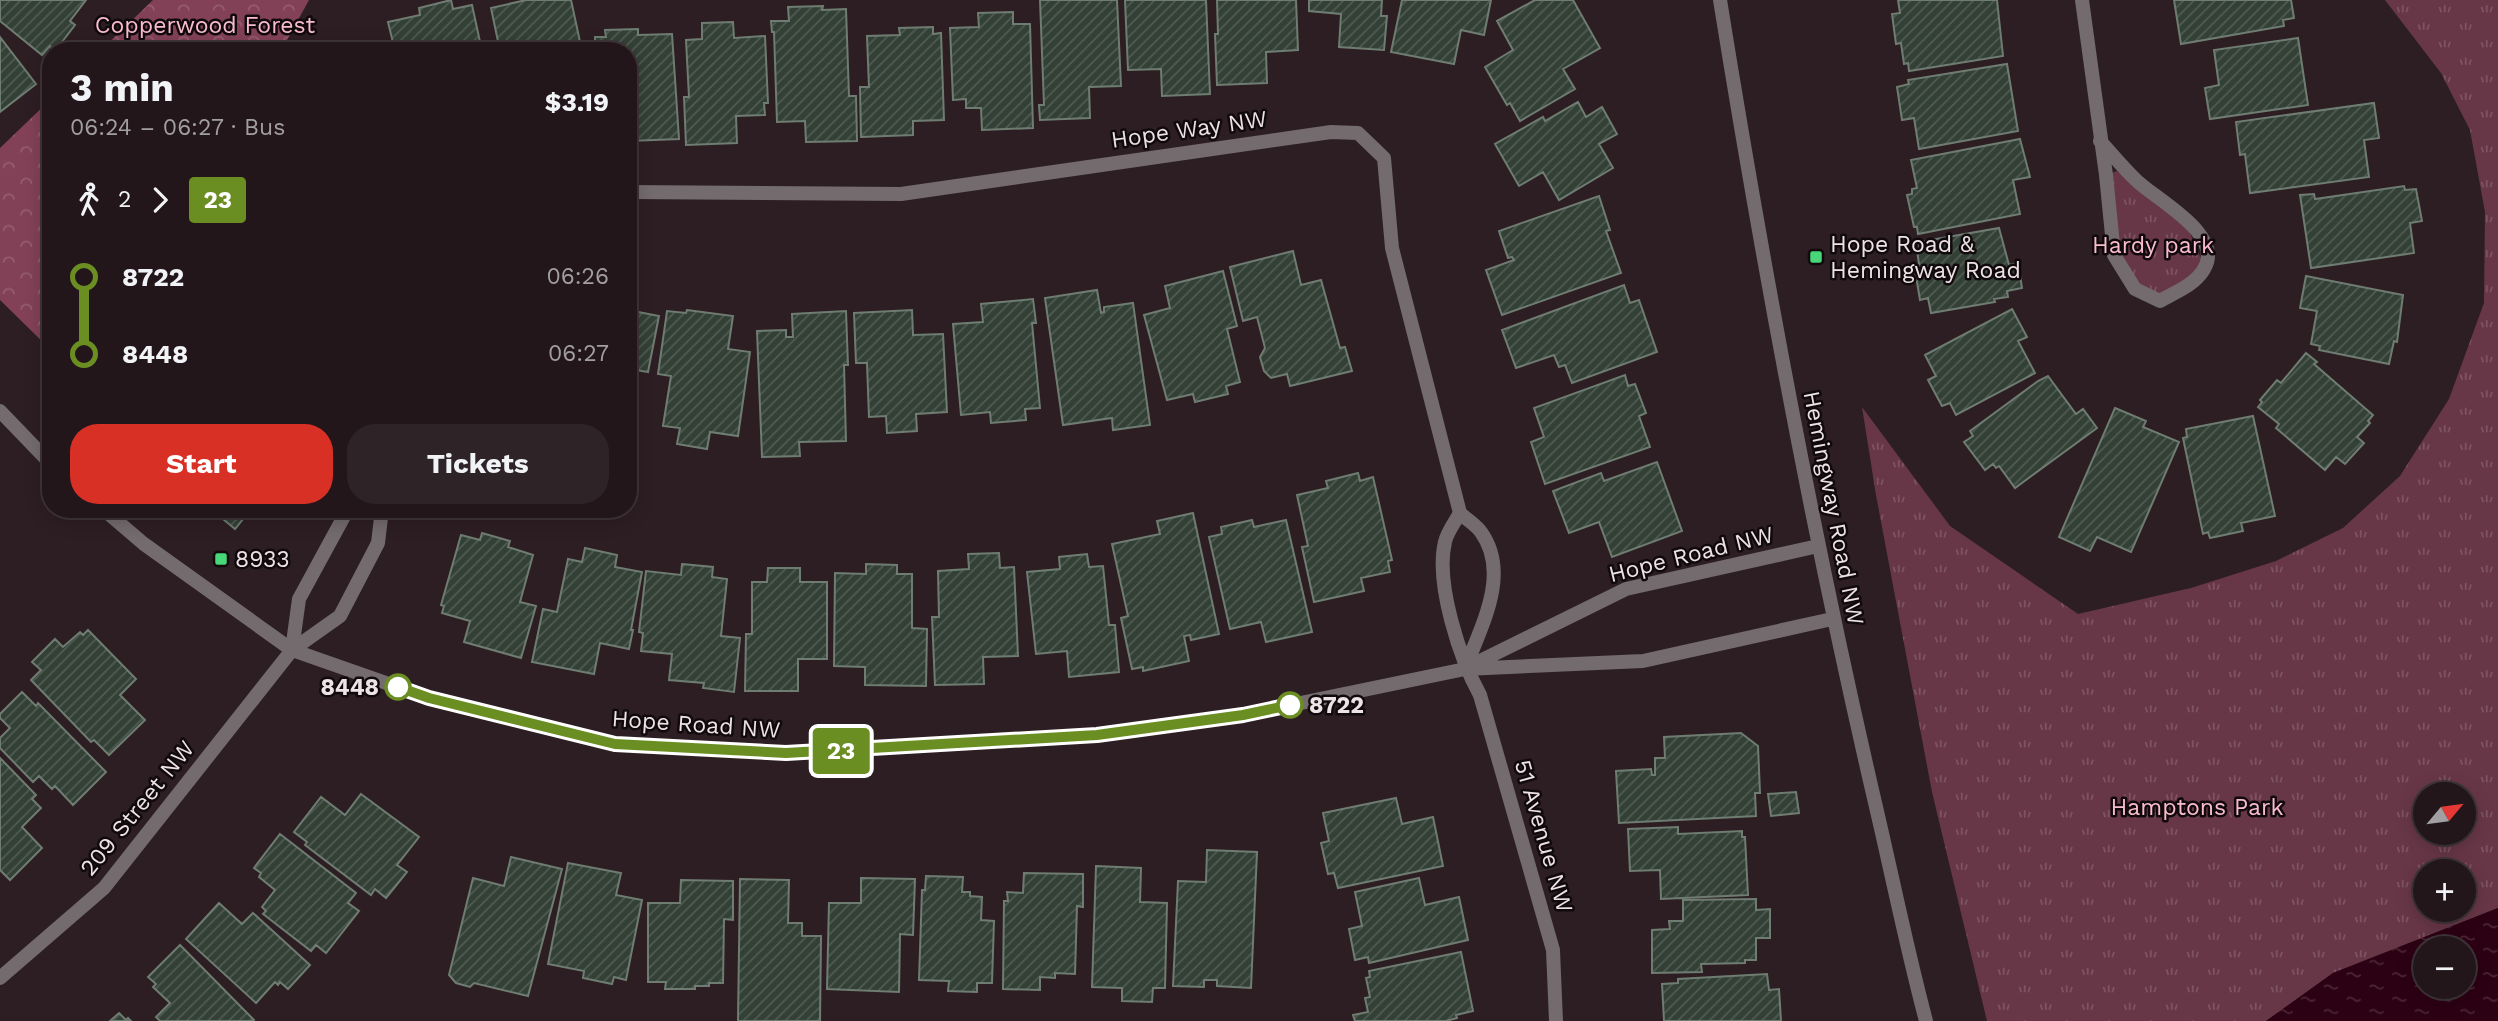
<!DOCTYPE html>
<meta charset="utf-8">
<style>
body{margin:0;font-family:"Work Sans",sans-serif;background:#2e2327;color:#f1f3f6;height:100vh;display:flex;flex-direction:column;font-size:26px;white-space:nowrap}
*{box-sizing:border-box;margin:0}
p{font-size:23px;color:#a29fa2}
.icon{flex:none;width:38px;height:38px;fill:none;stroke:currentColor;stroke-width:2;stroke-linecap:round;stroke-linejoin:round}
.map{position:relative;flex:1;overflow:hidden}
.panel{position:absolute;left:42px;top:42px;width:595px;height:476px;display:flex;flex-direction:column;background:#22161a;border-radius:28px;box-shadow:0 4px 18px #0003,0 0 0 2px #3f3539}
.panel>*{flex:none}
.badge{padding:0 14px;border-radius:5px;font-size:24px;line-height:46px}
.needle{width:46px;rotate:61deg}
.fabs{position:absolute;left:2413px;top:782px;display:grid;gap:14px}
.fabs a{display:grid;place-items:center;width:63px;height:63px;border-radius:50%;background:#22161a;box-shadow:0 4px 18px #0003,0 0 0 2px #3f3539;font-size:35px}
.map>.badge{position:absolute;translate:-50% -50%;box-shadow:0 0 0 4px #fff}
.legs{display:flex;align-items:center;gap:10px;height:77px;padding:0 28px;font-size:23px}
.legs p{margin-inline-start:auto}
.overview{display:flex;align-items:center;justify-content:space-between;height:119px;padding:0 28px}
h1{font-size:38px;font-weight:700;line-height:52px}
.action{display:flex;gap:14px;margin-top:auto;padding:14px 28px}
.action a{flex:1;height:80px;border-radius:28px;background:#d93025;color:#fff;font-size:28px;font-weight:700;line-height:80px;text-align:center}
.action a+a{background:#2e2327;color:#f1f3f6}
ul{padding:0 28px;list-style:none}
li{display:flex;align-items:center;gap:24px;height:77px;font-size:26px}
li i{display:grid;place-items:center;width:10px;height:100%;margin:0 9px;background:currentColor}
li i::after{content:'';width:18px;height:18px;margin:-9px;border:5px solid;border-radius:50%;background:#22161a}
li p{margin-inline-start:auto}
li:first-child i{background:linear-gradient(#0000 50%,currentColor 0)}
li:last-child i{background:linear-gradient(currentColor 50%,#0000 0)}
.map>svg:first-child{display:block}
.grass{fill:url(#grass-tufts);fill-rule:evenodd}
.forest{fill:url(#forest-crowns)}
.water{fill:url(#water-ripples);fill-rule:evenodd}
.building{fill:url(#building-hatch);stroke:#6e7c71;stroke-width:2}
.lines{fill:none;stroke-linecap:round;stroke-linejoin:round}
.minor{stroke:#736b6d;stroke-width:14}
.tertiary{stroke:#736b6d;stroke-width:14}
.line-1-casing{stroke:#fff;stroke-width:16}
.line-1{stroke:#6b8e23;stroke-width:10}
.poi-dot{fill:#47d779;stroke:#110a0c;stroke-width:2.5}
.stop-1-dot{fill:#fff;stroke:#6b8e23;stroke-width:3.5}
.labels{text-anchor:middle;stroke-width:5;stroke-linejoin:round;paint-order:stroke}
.park-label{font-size:23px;fill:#f9bcce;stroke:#110a0c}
.street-label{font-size:23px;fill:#ede3e6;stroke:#110a0c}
.poi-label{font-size:23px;fill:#ede3e6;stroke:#110a0c;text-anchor:start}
.stop-label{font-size:23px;font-weight:bold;fill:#ede3e6;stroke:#110a0c;text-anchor:end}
</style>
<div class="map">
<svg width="2498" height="1021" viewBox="0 0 2498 1021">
<defs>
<pattern id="grass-tufts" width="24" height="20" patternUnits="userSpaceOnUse" patternTransform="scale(1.75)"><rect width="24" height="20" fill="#683747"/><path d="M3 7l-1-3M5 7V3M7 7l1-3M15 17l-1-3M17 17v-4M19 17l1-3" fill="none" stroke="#7e5462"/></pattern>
<pattern id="forest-crowns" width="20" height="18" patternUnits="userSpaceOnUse" patternTransform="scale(1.75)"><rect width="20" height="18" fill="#834158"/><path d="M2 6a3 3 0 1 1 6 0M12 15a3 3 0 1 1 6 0" fill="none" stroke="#955c70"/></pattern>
<pattern id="water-ripples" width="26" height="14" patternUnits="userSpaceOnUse" patternTransform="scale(1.75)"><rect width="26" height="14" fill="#2c0113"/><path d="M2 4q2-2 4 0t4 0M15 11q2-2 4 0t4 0" fill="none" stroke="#4b2635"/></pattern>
<pattern id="building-hatch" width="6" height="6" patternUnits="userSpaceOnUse" patternTransform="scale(1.75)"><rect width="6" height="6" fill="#334036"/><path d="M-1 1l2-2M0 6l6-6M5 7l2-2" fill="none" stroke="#515b53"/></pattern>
</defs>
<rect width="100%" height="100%" fill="#2d1e23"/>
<!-- grass -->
<path class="grass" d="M2385 0H2498V908L2333 973 2266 1021H1987L1932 792 1876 495 1862 407 1950 526 2078 614 2191 588 2276 561 2343 528 2400 476 2449 399 2484 303 2485 212 2470 130 2441 73ZM2426 794H2464V833H2426ZM2426 872H2464V910H2426Z
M2117 171 2183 217 2205 268 2167 297 2135 289 2114 255 2106 175Z"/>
<!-- forest -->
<path class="forest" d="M153 0H309L281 51H100Z
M51 99V350L0 300V148Z"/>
<!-- water -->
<path class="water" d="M2498 908V1021H2266L2333 973ZM2426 948H2464V987H2426Z"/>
<!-- building -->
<path class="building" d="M0 0H86L70 21 75 25 55 51 50 46 42 55 0 21Z
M451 0 453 9 472 5 482 51H395L388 22 420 15 419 8Z
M571 0 582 51H500L491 8 526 0Z
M1040 0H1117L1121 86 1089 87 1090 118 1040 120 1039 105H1044Z
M1125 0H1206L1210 94 1162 96 1161 69 1128 70Z
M1217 0H1296L1298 50 1266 52 1267 83 1217 85 1215 34H1218Z
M1309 0H1382L1381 16H1387L1384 50 1339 47 1341 14 1309 11Z
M1402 0H1491L1484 35 1461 30 1454 64 1391 52Z
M1535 0H1573L1600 48 1563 69 1575 89 1520 121 1510 103 1507 105 1485 67 1513 50 1497 21Z
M1898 0H1997L2003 56 1909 71 1908 63 1904 64 1901 43 1896 44 1892 14 1900 13Z
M2174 0H2291L2294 18 2283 20 2284 26 2181 44Z
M823 6 822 10 846 9 849 96H856L857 141 806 142 805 121 777 122 774 32H772L771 21H789L788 7Z
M1013 12V24H1030L1033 128 982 130 981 108H966V99L953 100 950 28 979 27 978 13Z
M733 22 734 38 765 36 768 103H764L765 115 736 116 737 143 686 145 684 97H689L686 40 702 39V23Z
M933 27V34L941 33 944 120 913 121V135L861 137 860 87H869L867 36 900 35 899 28Z
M638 29V35L672 34 679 139 629 141 628 51H595V37H606L605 30Z
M0 37 36 84 0 112Z
M2298 38 2308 105 2210 119 2205 88 2219 85 2214 50Z
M2007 64 2018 131 1919 149 1914 118 1902 120 1897 87 1909 84 1908 80Z
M1578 102 1586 117 1602 107 1617 134 1599 144 1613 168 1559 200 1543 172 1519 186 1495 144 1543 117 1545 121Z
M2374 103 2379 138 2364 140 2369 177 2250 193 2245 154 2240 155 2236 122Z
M2020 139 2030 177 2013 180 2020 214 1918 234 1917 227H1914L1907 195 1912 194V189L1917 188 1911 160Z
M2404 186 2405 190 2416 189 2422 221 2410 223 2414 253 2311 268 2300 195 2314 194 2315 199Z
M1599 196 1610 230 1606 231 1621 273 1502 315 1486 270 1514 260 1512 257 1508 258 1499 231Z
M1999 228 2009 265 2018 263 2022 288 2007 291 2008 297 1994 299 1995 302 1931 313 1928 298 1920 300 1915 270H1920L1917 251H1920L1919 242Z
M1293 251 1301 285 1321 280 1340 348 1345 347 1352 371 1290 386 1287 374 1271 378 1264 371 1260 357 1265 348 1257 317 1243 321 1230 267Z
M1223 271 1237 326 1227 329 1240 382 1226 386 1228 394 1195 402 1193 394 1167 400 1144 315 1170 308 1165 286Z
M2306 276 2403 295 2397 342 2394 341 2389 364 2319 350 2320 346 2311 344 2317 311 2300 308Z
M1624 285 1630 303 1639 300 1657 352 1572 383 1565 365 1559 367 1554 355 1516 368 1502 330Z
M1097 290 1101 313 1104 312V307L1133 303 1150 425 1113 430 1112 418 1063 425 1045 298Z
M1033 299 1036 323H1032L1040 408 1025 409 1026 420 991 423 990 412 961 415 953 324 983 322 981 304Z
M2012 309 2027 337 2018 341 2035 373 1956 415 1950 403 1942 406 1928 380 1936 376 1925 355Z
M628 310 659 316 648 372 636 370 628 413Z
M687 310 733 316 728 349 750 352 738 436 710 432 707 449 677 444 680 428 663 426 671 376 658 374 667 311 686 313Z
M912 310 913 335 943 334 947 412 916 414 917 431 887 433 886 416 869 417 867 363H856L854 313Z
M846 311 848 365H844L846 441 799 442 800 456 762 457 757 331 786 330V337H793L792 314Z
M2306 353 2317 362 2314 364 2373 415 2368 421 2370 423 2357 437 2364 443 2345 464 2336 457 2325 470 2276 428 2279 424 2258 407 2262 402 2260 400 2277 380 2281 383Z
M1625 375 1628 386 1635 384 1646 413 1639 416 1650 447 1545 484 1531 442 1544 437 1534 408Z
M2048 376 2076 414 2083 409 2097 428 2015 488 1999 466 1996 468 1993 464 1985 470 1964 442 1973 436 1970 431 2038 381Z
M2115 408 2146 421 2143 427 2179 442 2131 552 2097 537 2090 551 2059 537Z
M2253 416 2275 516 2241 523 2243 531 2210 538 2208 532 2203 534 2183 438 2187 437 2186 429Z
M1657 462 1682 531 1612 557 1599 522 1569 533 1553 491 1601 473 1604 481Z
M1358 473 1360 481 1373 477 1392 560 1388 561 1390 572 1361 578 1364 591 1314 602 1302 547 1308 546 1297 495 1328 488 1326 481Z
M211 509H251L235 529Z
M266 509H281L275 516Z
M1193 513 1219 634 1191 640 1190 635 1184 636 1189 661 1143 671V667L1132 669 1121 618 1128 616 1112 544 1160 534 1157 521Z
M1252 520 1254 527 1286 520 1312 632 1266 642 1261 622 1230 629 1209 537 1222 534 1221 527Z
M482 533 510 541 508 547 533 555 520 602 536 606 521 658 464 642 470 621 442 613 444 606 441 605 461 535 480 540Z
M585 548 617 555 615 567 642 572 631 630H633L629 649 600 643 594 674 532 662 543 609 557 612 568 559 582 562Z
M999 553 1000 568 1014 567 1018 656 983 657 984 684 935 685 932 617H939L938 571 969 569 968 554Z
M1087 554 1089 567 1103 566 1109 625H1115L1119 672 1069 677 1067 651 1036 654 1027 572 1060 569 1059 557Z
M682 564 713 567 712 577 727 579 721 636 740 638 734 692 703 688 704 683 669 680 672 654 641 651 643 633 639 632 646 571 681 575Z
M866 564 897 565V574H912V628L927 629 926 686 865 685V667L834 666 835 573 866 574Z
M768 568H800V582H827V659H798V691H745L746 634H752V582H767Z
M88 630 136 679 120 695 145 720 109 755 94 740 91 742 31 680 41 670 32 662 55 639 63 647 80 632 83 635Z
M22 692 36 706 38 703 106 772 73 805 55 786 52 789 39 776 33 782 0 748V738L10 728 0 718V714Z
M1741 733 1758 746 1760 793H1755L1756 816 1619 823 1616 771 1651 769 1652 775H1655V758H1665L1664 737Z
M0 758 36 795 32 799 41 808 22 827 42 848 10 880 0 870Z
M1796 792 1799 813 1771 816 1768 794Z
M361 794 419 837 397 865 407 872 386 898 375 889 371 895 305 845 307 842 294 832 321 797 345 815Z
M1396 798 1402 824 1433 817 1443 866 1338 888 1334 873 1328 874 1321 843 1329 841 1323 813Z
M1678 827V834L1742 831V837H1745L1748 895 1661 899 1660 870 1630 871 1628 829Z
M280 834 356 893 348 903 359 911 326 953 316 945 311 951 263 914 266 911 262 907 275 890 259 877 261 873 254 868Z
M1207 850 1257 852 1251 988 1217 986V980H1204V987L1173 986 1178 881 1206 882Z
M511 857 562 869 528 996 474 983 470 987 456 983 449 975 473 878 504 886Z
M568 863 621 873 616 895 642 900 626 980 614 977 612 984 583 978 584 971 548 964Z
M1096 866 1141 868 1140 902 1167 903 1165 988H1153L1152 1002 1122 1001V988L1092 987Z
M1024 873 1083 874V907L1077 906 1075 974 1055 973V978L1040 977V990L1003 989 1004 901H1008L1007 892 1023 893Z
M926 876 963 877 962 892H970V896L982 897 981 920 994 921 992 983H977V992L948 991 949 981 919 980 922 890H925Z
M861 878 915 879 913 935 900 934 899 992 827 989 829 903H861Z
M1419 878 1425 905 1459 897 1468 940 1369 963 1368 957 1355 960 1349 929 1362 926 1355 892Z
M740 879 789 880 788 923H802V936H821L820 1021H738Z
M681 880 733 881V920L724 919 723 983H709V986H695V989H665L666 982H648V903H680Z
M1756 899V910L1770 909V938H1756V960H1745V963L1701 964 1702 972 1652 973V930L1670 929 1669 921H1683V900Z
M219 903 242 924 253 913 310 965 288 989 280 982 278 985 275 982 256 1003 186 939Z
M180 945 254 1020 253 1021H160L156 1017 170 1003 153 987 156 984 148 977Z
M1461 952 1473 1011 1456 1015 1457 1018 1446 1021H1355L1353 1015 1368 1012 1365 998 1370 997 1366 978 1370 977 1369 971Z
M1767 974 1769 990 1779 989 1781 1021H1664L1662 984 1678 983V979Z
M119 1013 126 1020 128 1018 131 1021H110Z"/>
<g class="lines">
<!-- minor -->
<path class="minor" d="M2082 0 2106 175 2114 255 2135 289 2160 301C2175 292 2195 285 2204 269 2225 235 2157 200 2137 181 2124 169 2112 154 2100 141
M628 192 901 194 1331 132 1358 133 1384 158 1392 248 1460 513C1466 519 1476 525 1481 532 1511 574 1481 626 1465 669
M1460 513C1455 522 1447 532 1445 542 1435 583 1460 659 1480 695L1553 950 1556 1021
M292 650 299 599 348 509
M0 978 104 888 292 650 340 616 378 543 382 509"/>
<!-- tertiary -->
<path class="tertiary" d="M1720 0C1763 267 1812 531 1873 794 1891 870 1906 946 1926 1021
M0 411 51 464
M103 509 144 544 292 650 429 698 615 744 786 753 1097 735 1243 715 1465 669 1643 661 1832 619
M1470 666 1626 589 1818 546"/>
</g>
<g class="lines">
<!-- line-1 casing -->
<g class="line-1-casing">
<path id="line-1" d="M398 687 429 698 615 744 786 753 1097 735 1243 715 1290 705"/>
</g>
<!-- line-1 -->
<use href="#line-1" class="line-1"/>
</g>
<!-- markers -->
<g class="poi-dot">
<rect x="1809" y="250" width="14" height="14" rx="3.5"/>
<rect x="214" y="552" width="14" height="14" rx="3.5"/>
</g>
<g class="stop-1-dot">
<circle cx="398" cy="687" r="12"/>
<circle cx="1290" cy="705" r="12"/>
</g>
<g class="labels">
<!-- park labels -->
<g class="park-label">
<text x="205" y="33">Copperwood Forest</text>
<text x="2153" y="253">Hardy park</text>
<text x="2197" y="815">Hamptons Park</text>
</g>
<!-- street labels -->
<g class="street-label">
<text transform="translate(1189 129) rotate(-8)" y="8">Hope Way NW</text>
<text transform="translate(1834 508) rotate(79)" y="8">Hemingway Road NW</text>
<text transform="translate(1691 554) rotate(-14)" y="8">Hope Road NW</text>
<text transform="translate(696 724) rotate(4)" y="8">Hope Road NW</text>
<text transform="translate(137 808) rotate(-51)" y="8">209 Street NW</text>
<text transform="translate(1544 836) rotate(74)" y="8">51 Avenue NW</text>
</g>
<!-- poi labels -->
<g class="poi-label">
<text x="1830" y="252">Hope Road &amp;<tspan x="1830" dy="26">Hemingway Road</tspan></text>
<text x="235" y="567">8933</text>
</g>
<!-- stop labels -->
<g class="stop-label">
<text x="379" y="695">8448</text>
<text x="1309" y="713" text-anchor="start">8722</text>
</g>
</g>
</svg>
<div class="fabs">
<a><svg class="needle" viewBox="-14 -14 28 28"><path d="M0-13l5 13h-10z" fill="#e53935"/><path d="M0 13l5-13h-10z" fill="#a29fa2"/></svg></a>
<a>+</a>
<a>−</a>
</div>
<b class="badge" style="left:841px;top:751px;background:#6b8e23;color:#fff">23</b>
<section class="panel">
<div class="overview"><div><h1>3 min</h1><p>06:24 – 06:27 · Bus</p></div><b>$3.19</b></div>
<div class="legs"><svg class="icon" aria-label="walk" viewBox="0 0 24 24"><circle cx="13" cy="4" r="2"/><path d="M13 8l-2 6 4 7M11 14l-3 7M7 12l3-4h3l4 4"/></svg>2<svg class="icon" aria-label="forward" viewBox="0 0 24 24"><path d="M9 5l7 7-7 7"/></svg><b class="badge" style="background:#6b8e23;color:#fff">23</b></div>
<ul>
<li><i style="color:#6b8e23"></i><b>8722</b><p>06:26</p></li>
<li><i style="color:#6b8e23"></i><b>8448</b><p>06:27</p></li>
</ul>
<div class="action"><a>Start</a><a>Tickets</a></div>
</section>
</div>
